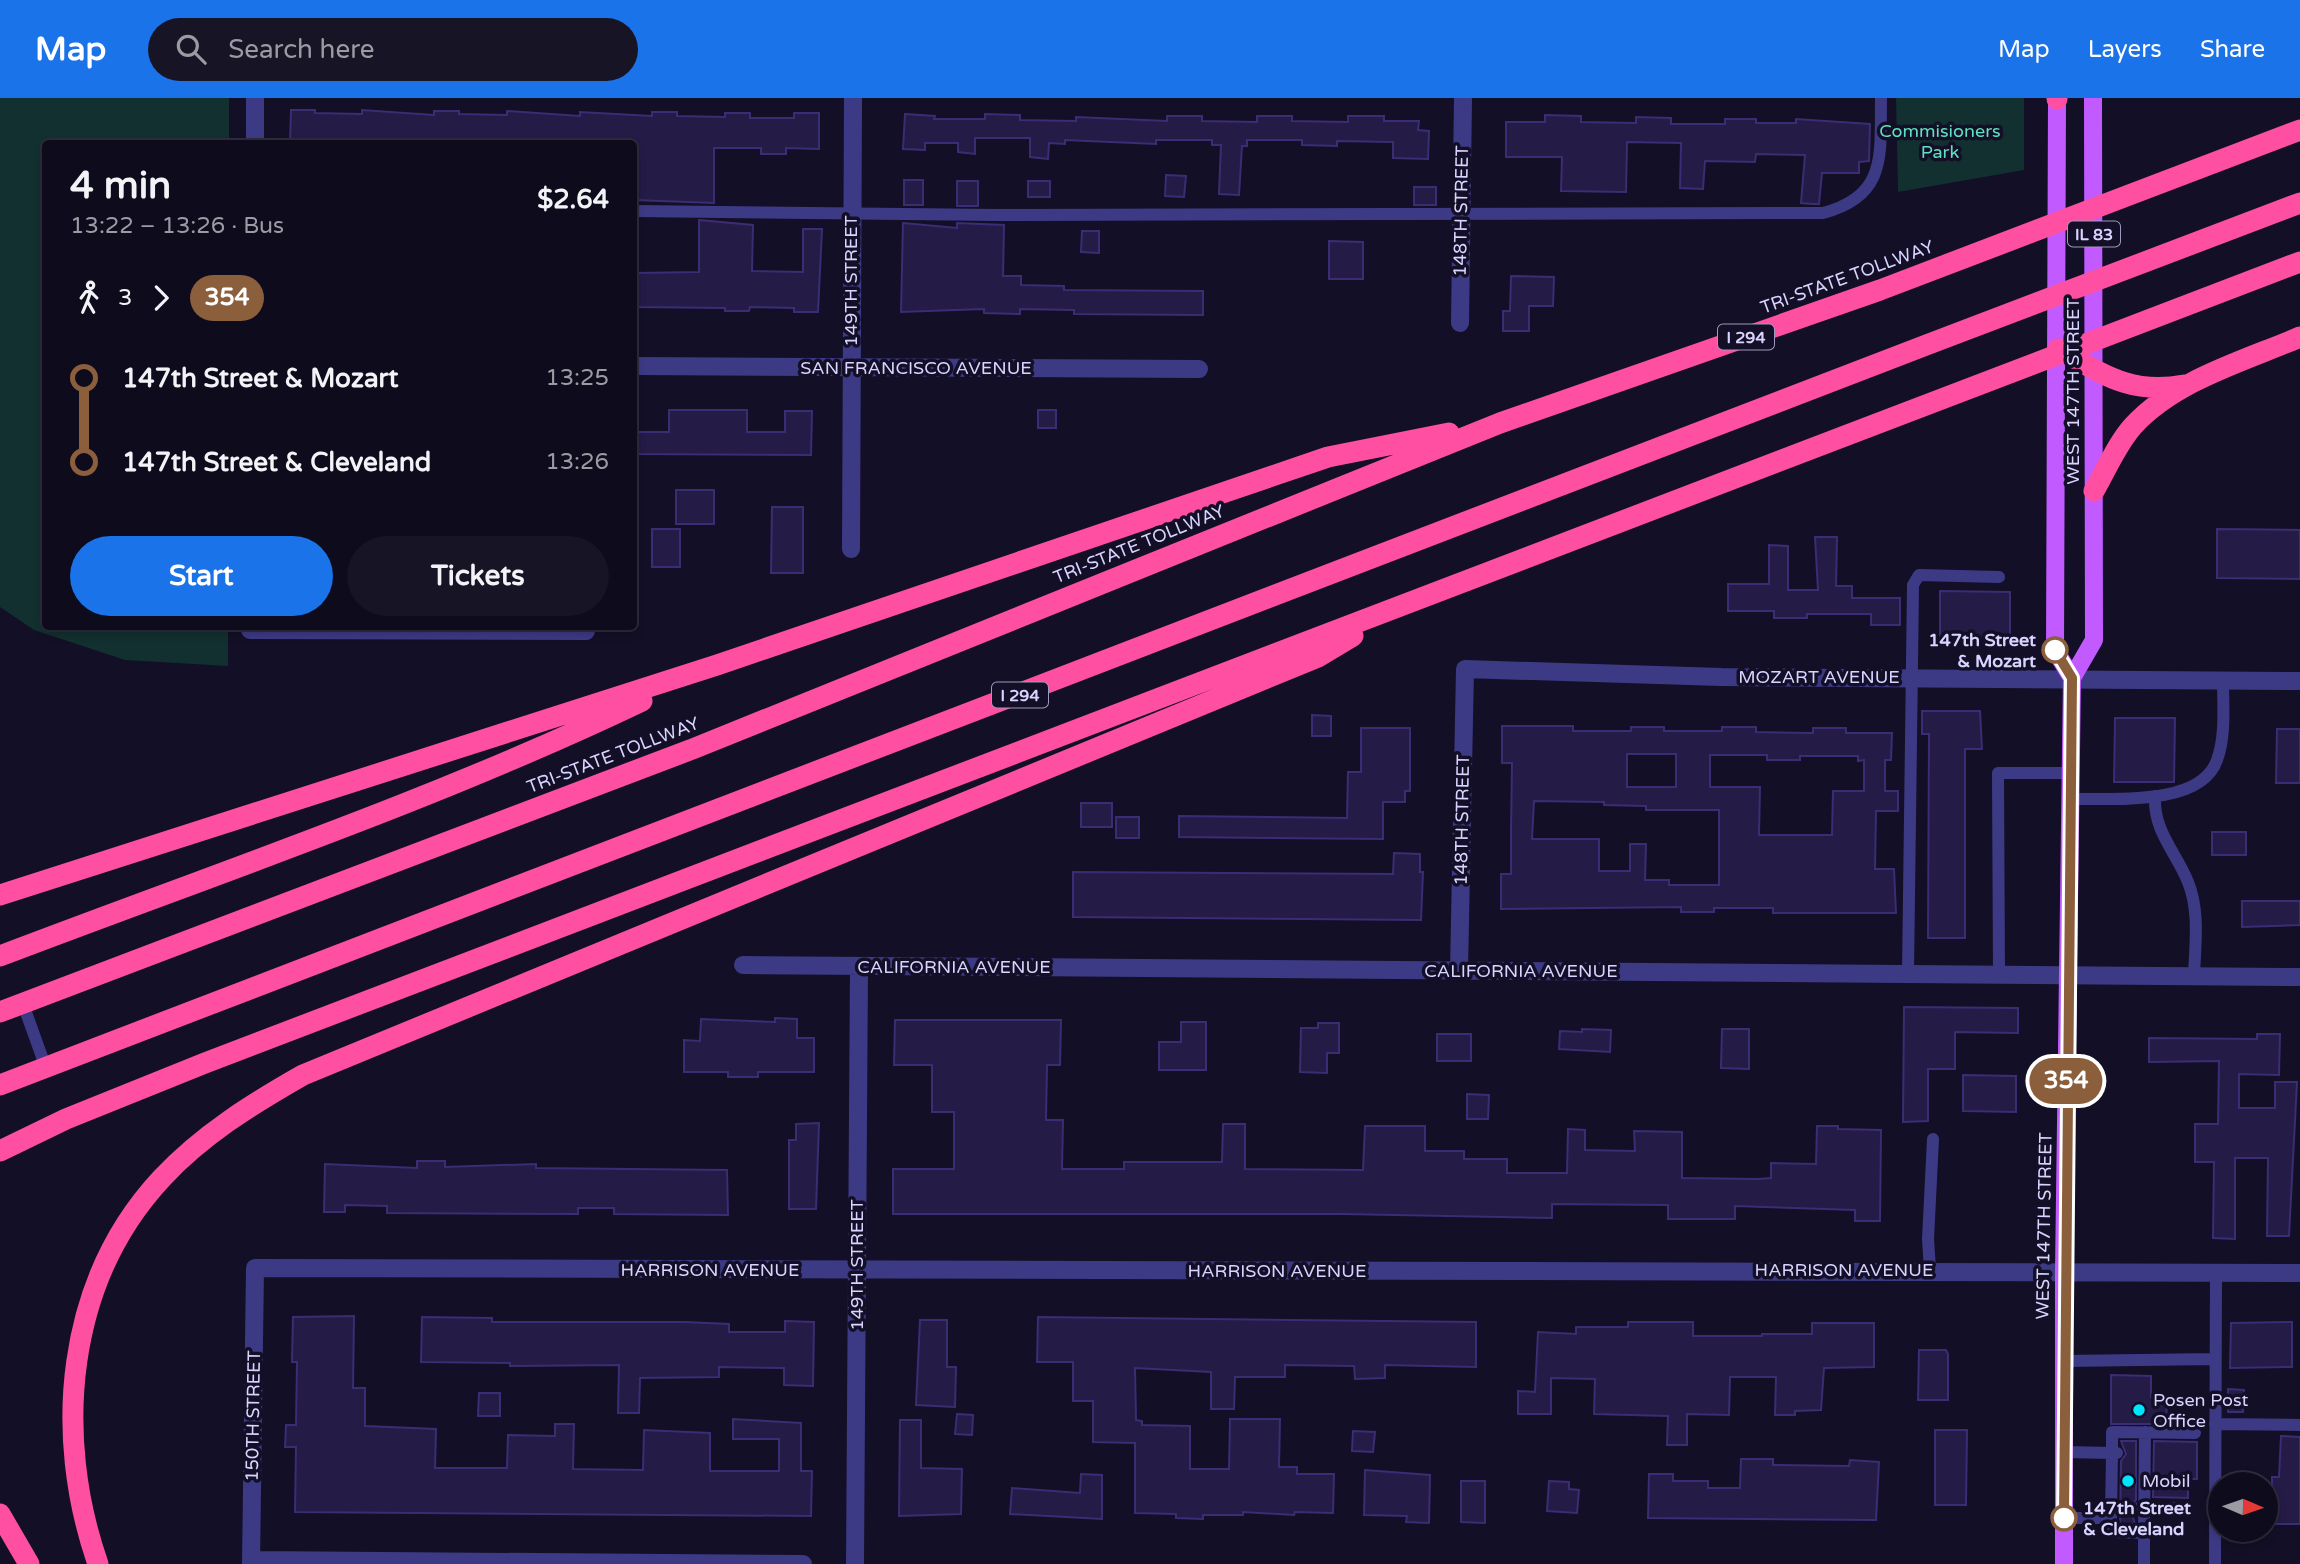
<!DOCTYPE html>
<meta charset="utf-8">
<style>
body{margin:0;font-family:"Varela Round",sans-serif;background:#171425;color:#f1f3f6;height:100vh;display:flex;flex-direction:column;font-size:26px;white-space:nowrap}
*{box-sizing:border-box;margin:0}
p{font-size:23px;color:#9b9ba3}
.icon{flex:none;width:38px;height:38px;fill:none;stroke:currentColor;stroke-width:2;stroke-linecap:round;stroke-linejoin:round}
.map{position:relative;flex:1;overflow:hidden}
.side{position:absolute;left:42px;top:42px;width:595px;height:490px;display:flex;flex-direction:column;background:#0e0b1c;border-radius:7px;box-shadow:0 4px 10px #0003,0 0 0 2px #2e2b3b}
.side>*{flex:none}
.badge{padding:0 14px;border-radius:23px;font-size:24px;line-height:46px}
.needle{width:46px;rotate:92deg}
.tools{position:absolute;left:2208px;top:1374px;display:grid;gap:14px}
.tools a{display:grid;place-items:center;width:70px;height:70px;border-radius:50%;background:#0e0b1c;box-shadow:0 4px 10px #0003,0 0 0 2px #2e2b3b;font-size:35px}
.map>.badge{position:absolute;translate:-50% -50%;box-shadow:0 0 0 4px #fff}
.legs{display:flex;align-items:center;gap:10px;height:77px;padding:0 28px;font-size:23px}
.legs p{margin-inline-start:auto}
.head{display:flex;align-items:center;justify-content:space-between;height:119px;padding:0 28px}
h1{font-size:38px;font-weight:700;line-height:52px}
.cta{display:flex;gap:14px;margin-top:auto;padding:14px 28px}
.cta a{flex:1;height:80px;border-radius:42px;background:#1a73e8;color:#fff;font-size:28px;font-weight:700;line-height:80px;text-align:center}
.cta a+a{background:#171425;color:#f1f3f6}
ul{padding:0 28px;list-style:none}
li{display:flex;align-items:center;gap:24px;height:84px;font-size:26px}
li i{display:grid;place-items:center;width:10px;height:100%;margin:0 9px;background:currentColor}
li i::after{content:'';width:18px;height:18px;margin:-9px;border:5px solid;border-radius:50%;background:#0e0b1c}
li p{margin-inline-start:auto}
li:first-child i{background:linear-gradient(#0000 50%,currentColor 0)}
li:last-child i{background:linear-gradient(currentColor 50%,#0000 0)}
header{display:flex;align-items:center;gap:42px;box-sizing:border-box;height:98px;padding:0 35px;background:#1a73e8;color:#fff}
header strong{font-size:33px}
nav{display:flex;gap:38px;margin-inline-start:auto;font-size:24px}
.search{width:490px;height:63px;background:#171425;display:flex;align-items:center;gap:18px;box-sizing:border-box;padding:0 24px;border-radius:38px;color:#9b9ba3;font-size:26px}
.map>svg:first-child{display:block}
.green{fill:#12302f}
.building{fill:#241b47;stroke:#3b2d73;stroke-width:2;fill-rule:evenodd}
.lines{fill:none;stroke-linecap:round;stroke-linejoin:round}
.lane{stroke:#3d3a85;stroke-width:12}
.street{stroke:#3d3a85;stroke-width:18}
.primary{stroke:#c25bff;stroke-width:18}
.highway{stroke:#ff4fa3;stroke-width:21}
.line-1-casing{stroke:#fff;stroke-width:16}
.line-1{stroke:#8b5e3c;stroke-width:10}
.stop-1-dot{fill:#fff;stroke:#8b5e3c;stroke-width:3.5}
.poi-dot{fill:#00e5ff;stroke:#130f26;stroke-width:2.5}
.labels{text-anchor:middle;stroke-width:7;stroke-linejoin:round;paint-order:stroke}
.shield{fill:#130f26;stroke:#9e99be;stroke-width:2}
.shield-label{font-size:16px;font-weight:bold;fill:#d9d4ff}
.park-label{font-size:18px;fill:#5fe0c0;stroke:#130f26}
.street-label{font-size:18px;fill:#d9d4ff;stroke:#130f26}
.stop-label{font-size:18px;font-weight:bold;fill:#d9d4ff;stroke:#130f26;text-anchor:end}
.poi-label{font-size:18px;fill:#d9d4ff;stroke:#130f26;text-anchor:start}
</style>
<header>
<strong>Map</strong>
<div class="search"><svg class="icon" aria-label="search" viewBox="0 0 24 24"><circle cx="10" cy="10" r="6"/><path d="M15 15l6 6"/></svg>Search here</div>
<nav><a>Map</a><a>Layers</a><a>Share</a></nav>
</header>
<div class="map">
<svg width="2300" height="1466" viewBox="0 0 2300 1466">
<rect width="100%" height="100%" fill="#130f26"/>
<!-- green -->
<path class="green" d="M0 0H229V45L46 46V528L228 529V568L125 562 34 532 0 509Z
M1896 0H2024V72L1898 94Z"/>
<!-- building -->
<path class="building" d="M291 12H315V15L362 16V12L434 17V13H459V16L507 17V13L580 18V14L652 18V14H677V18L725 19V15H750V20H794V15H819V51L786 50V56H761V50H714V105L634 102V46H290Z
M905 16 935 18 934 21H985V16L1020 17V22L1076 23V19L1167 23V18H1202V23L1257 24V18H1292V23L1348 24V18H1384V23H1419L1418 32 1429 33 1428 61 1393 60V44L1337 43V48L1302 47V42H1247V48H1242L1239 97 1219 96 1221 47H1212V42H1156V46L1065 42V46L1049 45 1048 61 1030 59V40H975V56L958 54V45H925V52L903 51Z
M1545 17 1581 18V24L1636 25V19L1671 20V26H1725V21H1756V25H1796V21L1870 26 1869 63 1859 64V75H1822L1819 106H1812L1801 105 1805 57 1756 56 1755 64 1705 63 1703 91 1680 90 1681 45 1627 44 1626 94 1561 93 1562 59H1506V24H1545Z
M1166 77 1186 78 1184 99 1165 98Z
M904 82H923V107H904Z
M957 83H978V108H957Z
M1028 83H1050V99H1028Z
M1414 89H1436V107H1414Z
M699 122 753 127 752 173 803 174V131H822L818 214H794V210L750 209 749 213H725V210L634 209V175L699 174Z
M903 125 957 130V125L1004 127 1003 178H1021V187L1064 188V192L1203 193V217L1074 216V212L1020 211V216L984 215V211L901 214Z
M1082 133H1099V155L1081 154Z
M1329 143 1363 144V181H1329Z
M1511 178 1554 179 1553 208H1529V233H1503V213H1510Z
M669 312H747V334H785V313H812L811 357 634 356V334H669Z
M1038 312H1056V330H1038Z
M676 392H714V426H676Z
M772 409H803V475H771Z
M652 431H680V469H652Z
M2217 431 2300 432V481L2217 480Z
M1815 439H1837L1836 488H1852V500H1900V527H1871V516H1807V520H1774V513H1728V486H1769V447L1788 448V492H1818Z
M1940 493 2010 494V540L1940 539Z
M1922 613H1980L1982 651H1965V840H1928L1929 636H1922Z
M1312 617 1331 618V638H1312Z
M2115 620H2175L2174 684H2114Z
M1502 628H1573V633H1631V629H1664V633H1722V629H1756V634L1813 635V630H1846V635H1892L1891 662H1885V693H1898V713H1876L1875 771H1894L1896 815H1773V810H1714V814H1681V809L1501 811V776H1511V733L1512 665H1502ZM1627 656H1676V689H1627ZM1710 657H1767V662H1800V658H1858V663L1864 662V693H1833L1832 737H1759L1760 689H1710ZM1534 703 1604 704V707L1646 708V712H1719V787H1669V782H1645L1646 746H1630V773H1599V741H1532Z
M1361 630H1410V693H1405V704H1383V741L1179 739V718L1347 720 1348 674H1361Z
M2277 631H2300V685H2276Z
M1081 705H1112V729H1081Z
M1116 719H1139V740H1116Z
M2212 734H2246V757H2212Z
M1394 755 1420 756V774H1423L1421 822 1073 819V774L1393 776Z
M2242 803H2300V827L2242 829Z
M1904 909 2018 910V935L1955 934V971H1928V1023L1903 1024Z
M775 920 797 921V940H814V974H758V979H728V974H684V942L700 943 701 921 775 924Z
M895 922H1061L1060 967H1047L1046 1022H1063L1062 1071H1124V1064H1222L1223 1026H1245V1071L1363 1072 1365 1028H1425V1053H1464V1061H1507V1075H1567L1568 1031 1585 1032V1052L1635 1053 1634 1033 1682 1034V1080L1758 1081 1771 1080V1065L1816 1066 1817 1028H1838V1031L1881 1032 1880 1123H1855V1112L1735 1108V1121H1668V1107L1552 1106V1120L1343 1116H893V1071H954V1014H932V967H894Z
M1181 924H1206V972H1159V944H1181Z
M1318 925H1339V955H1327V975L1300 974 1301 930H1318Z
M1582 931 1611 932 1610 954 1559 951 1560 933 1582 934Z
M1722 931H1749V971L1721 970Z
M1437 936H1471V963H1437Z
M2257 936H2280L2279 977 2239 976V1010H2275V984H2297L2289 1138H2267L2268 1060H2235V1141L2213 1140 2214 1064H2195V1026H2218L2219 963 2149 964V940L2257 941Z
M1963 977 2016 978V1014L1963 1013Z
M1467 996 1489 997 1488 1021H1467Z
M819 1025 816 1111H789V1042H796V1026Z
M417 1063H445V1069L536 1066V1070L727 1072 728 1117 614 1116V1110H578V1116L387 1115V1108L345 1107V1114H324L325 1066 417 1070Z
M354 1218 353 1290H365V1328L436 1331 435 1370H507L508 1337 555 1338V1326H574L573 1371 643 1372 644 1332 710 1335V1373H779V1341H733V1321L801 1325V1373H812L811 1418 295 1414 296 1349H285L286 1327H296L297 1264H292L293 1219Z
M422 1219 492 1220V1224H685L729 1226V1234H785V1223L814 1224 813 1288 784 1287V1270L719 1269V1279L640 1280 639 1315H618L619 1267 510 1268V1265L421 1264Z
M1038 1219 1476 1224V1269L1385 1267V1280L1355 1281 1354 1268 1285 1267V1279H1235L1234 1311H1211V1274L1135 1270 1136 1322 1142 1323V1327L1190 1328V1371H1229L1230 1321H1280L1279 1369H1297V1376H1334L1333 1415 1295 1414 1294 1417 1243 1414V1417H1203V1421L1176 1420V1416L1135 1415V1345L1093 1344V1303H1073V1264H1037Z
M920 1222H947V1269H956L955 1309 916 1307Z
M1628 1224H1693V1238H1762V1236H1812V1225H1874V1269L1824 1270 1821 1312 1795 1313V1317H1775L1776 1279H1730L1729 1317 1687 1316V1347H1667L1668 1318 1594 1316 1595 1281 1551 1280V1316H1518V1293L1535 1294 1538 1234 1576 1236V1229H1628Z
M2292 1224V1269L2230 1270 2231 1225Z
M1919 1252H1946L1948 1256V1302H1918Z
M2111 1277 2151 1278V1299H2166L2167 1326H2111Z
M2228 1291 2244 1292 2243 1314H2228Z
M479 1295H500V1318H478Z
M957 1316 973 1317 972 1337 955 1336Z
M900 1322H921V1370L962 1371 961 1416 899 1418Z
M1935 1332H1967L1966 1407H1935Z
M1353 1333 1375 1334 1373 1354 1352 1353Z
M2281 1338 2300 1339V1426H2272V1379H2279Z
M2121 1343H2136V1402L2130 1409 2135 1426H2120L2121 1363 2126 1356Z
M2154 1343 2197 1344V1381H2188V1400L2153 1399Z
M1741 1361H1773V1367L1849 1368 1850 1362 1879 1364 1876 1422 1648 1420 1649 1376H1673V1383H1708V1390H1740Z
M1365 1372 1430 1377 1429 1425 1406 1424 1407 1418 1364 1417Z
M1081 1376 1102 1377V1421L1010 1416 1012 1390 1080 1395Z
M1461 1383H1485V1425L1461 1424Z
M1549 1383 1569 1384V1391L1579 1392 1577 1415 1547 1413Z"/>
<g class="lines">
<!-- lane -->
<path class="lane" d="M634 113 997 117 1823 115C1888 98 1880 56 1881 0
M2155 698C2153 733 2176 754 2188 784 2200 813 2195 848 2194 878
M2070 701C2111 700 2201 709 2217 662 2226 638 2223 607 2223 582
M1908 876 1913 487 1919 477 1999 479
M1999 876 1998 675H2071
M23 906 46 970
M1930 1172 1928 1141 1933 1041
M2064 1263 2215 1261
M2215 1326 2300 1327
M2117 1355H2112V1334L2195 1335
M2139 1410H2185
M2064 1420H2111L2112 1355 2064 1354
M2111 1420V1434L2144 1435V1466
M2144 1435 2145 1334
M2215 1466 2216 1173"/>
<!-- street -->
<path class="street" d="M255 46V0
M1460 225 1463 0
M634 268 1199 271
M851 451 853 0
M250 528V532L586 533
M743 867 2300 879
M1459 873 1465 571 1721 579 2300 583
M251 1462 803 1466
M251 1466 255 1170 2300 1175
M855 1466 859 868"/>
<!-- primary -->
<path class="primary" d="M2057 0 2055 552 2072 580
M2064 1466V1173L2072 580 2094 542 2093 0"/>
<!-- highway -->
<path class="highway" d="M2057 1V0
M2058 251C2103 276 2130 297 2184 287
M2094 393C2106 372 2117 346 2133 328 2175 282 2244 263 2300 239
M0 797 717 567 1328 359 1449 335
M0 858C215 776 435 702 642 603
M0 914 695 650 1500 325 1880 192 2300 32
M0 987C768 695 1532 395 2300 105
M0 1053 66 1021 205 965 2300 164
M0 1416 29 1466
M98 1466C53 1337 65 1184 162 1080 202 1037 252 1006 303 977L1318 559 1353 538"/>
</g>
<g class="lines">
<!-- line-1 casing -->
<g class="line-1-casing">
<path id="line-1" d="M2055 552 2072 580 2064 1420"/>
</g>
<!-- line-1 -->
<use href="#line-1" class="line-1"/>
</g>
<!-- markers -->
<g class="stop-1-dot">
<circle cx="2055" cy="552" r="12"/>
<circle cx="2064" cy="1420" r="12"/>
</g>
<g class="poi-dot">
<circle cx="2139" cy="1312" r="7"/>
<circle cx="2128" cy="1383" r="7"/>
</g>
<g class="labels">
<!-- shield labels -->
<g class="shield">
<rect x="2068" y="123.5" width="52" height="25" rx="5"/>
<rect x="1718" y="226.5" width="56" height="25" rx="5"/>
<rect x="992" y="584.5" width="56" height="25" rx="5"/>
</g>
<g class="shield-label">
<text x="2094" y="142">IL 83</text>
<text x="1746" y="245">I 294</text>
<text x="1020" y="603">I 294</text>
</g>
<!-- park labels -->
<g class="park-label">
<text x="1940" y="39">Commisioners<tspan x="1940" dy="21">Park</tspan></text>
</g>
<!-- street labels -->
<g class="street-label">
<text transform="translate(1461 113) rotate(-89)" y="6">148TH STREET</text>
<text transform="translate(1847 179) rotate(-20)" y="6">TRI-STATE TOLLWAY</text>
<text transform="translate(851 183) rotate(-90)" y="6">149TH STREET</text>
<text x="916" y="276">SAN FRANCISCO AVENUE</text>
<text transform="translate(2073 293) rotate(-90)" y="6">WEST 147TH STREET</text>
<text transform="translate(1139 446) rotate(-22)" y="6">TRI-STATE TOLLWAY</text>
<text x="1819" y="585">MOZART AVENUE</text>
<text transform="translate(613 657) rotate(-21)" y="6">TRI-STATE TOLLWAY</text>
<text transform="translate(1462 722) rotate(-89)" y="6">148TH STREET</text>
<text x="954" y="875">CALIFORNIA AVENUE</text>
<text x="1521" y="879">CALIFORNIA AVENUE</text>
<text transform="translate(2044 1128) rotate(-89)" y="6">WEST 147TH STREET</text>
<text transform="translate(857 1167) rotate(-90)" y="6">149TH STREET</text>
<text x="710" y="1178">HARRISON AVENUE</text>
<text x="1844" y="1178">HARRISON AVENUE</text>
<text x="1277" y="1179">HARRISON AVENUE</text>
<text transform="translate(253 1318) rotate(-89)" y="6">150TH STREET</text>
</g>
<!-- stop labels -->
<g class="stop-label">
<text x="2036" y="548">147th Street<tspan x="2036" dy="21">&amp; Mozart</tspan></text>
<text x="2083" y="1416" text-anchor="start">147th Street<tspan x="2083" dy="21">&amp; Cleveland</tspan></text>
</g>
<!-- poi labels -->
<g class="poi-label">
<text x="2153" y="1308">Posen Post<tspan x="2153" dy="21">Office</tspan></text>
<text x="2142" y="1389">Mobil</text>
</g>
</g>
</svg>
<div class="tools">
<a><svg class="needle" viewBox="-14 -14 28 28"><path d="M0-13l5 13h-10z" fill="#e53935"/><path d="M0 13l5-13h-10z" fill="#9b9ba3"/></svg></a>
</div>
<b class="badge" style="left:2066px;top:983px;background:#8b5e3c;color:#fff">354</b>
<section class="side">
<div class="head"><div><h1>4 min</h1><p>13:22 – 13:26 · Bus</p></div><b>$2.64</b></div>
<div class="legs"><svg class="icon" aria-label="walk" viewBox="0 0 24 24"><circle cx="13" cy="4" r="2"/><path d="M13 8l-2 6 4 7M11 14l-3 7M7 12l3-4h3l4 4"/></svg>3<svg class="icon" aria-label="forward" viewBox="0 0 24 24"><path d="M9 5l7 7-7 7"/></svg><b class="badge" style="background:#8b5e3c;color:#fff">354</b></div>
<ul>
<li><i style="color:#8b5e3c"></i><b>147th Street &amp; Mozart</b><p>13:25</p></li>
<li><i style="color:#8b5e3c"></i><b>147th Street &amp; Cleveland</b><p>13:26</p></li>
</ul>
<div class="cta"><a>Start</a><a>Tickets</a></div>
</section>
</div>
